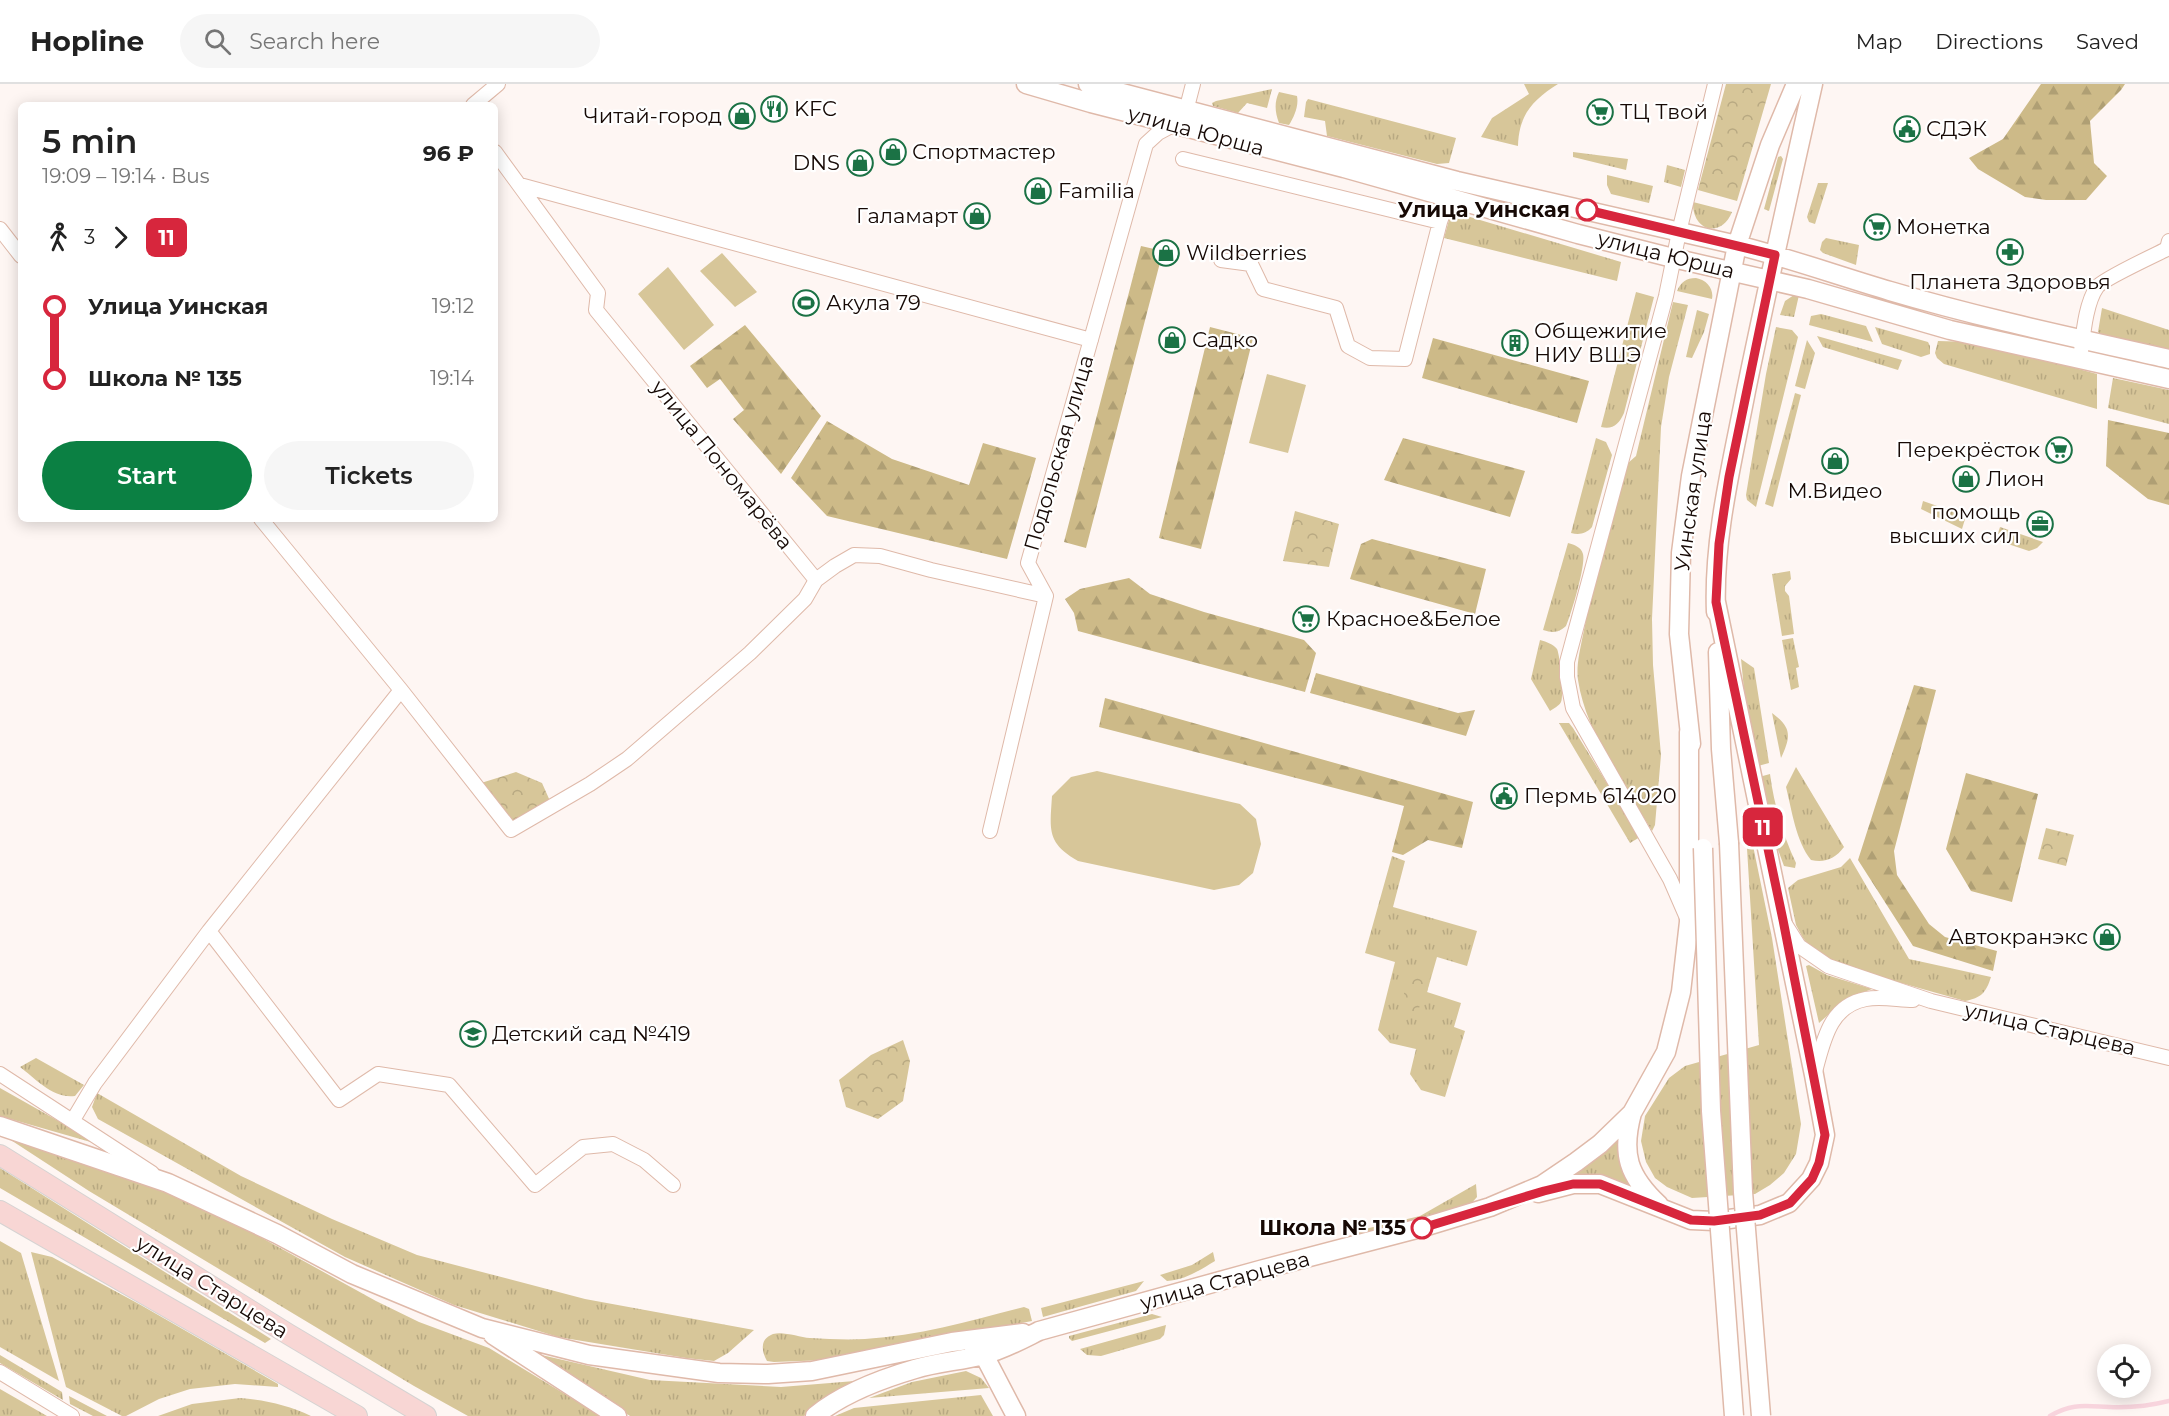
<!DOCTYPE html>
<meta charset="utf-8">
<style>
body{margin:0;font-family:Montserrat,sans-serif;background:#f6f6f6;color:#222;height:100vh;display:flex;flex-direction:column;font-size:22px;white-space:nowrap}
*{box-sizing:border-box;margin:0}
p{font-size:20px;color:#767676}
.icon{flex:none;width:33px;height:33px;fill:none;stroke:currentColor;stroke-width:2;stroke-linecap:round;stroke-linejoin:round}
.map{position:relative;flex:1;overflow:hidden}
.panel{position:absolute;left:18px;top:18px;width:480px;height:420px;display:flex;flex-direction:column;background:#fff;border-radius:9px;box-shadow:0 3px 15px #0003}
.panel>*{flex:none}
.badge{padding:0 12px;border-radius:9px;font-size:21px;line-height:39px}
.controls{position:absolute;left:2097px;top:1260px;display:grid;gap:12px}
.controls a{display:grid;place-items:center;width:54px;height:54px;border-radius:50%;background:#fff;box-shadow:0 3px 15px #0003;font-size:30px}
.map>.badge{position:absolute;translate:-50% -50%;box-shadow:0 0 0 3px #fff}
.legs{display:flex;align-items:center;gap:9px;height:66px;padding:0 24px;font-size:20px}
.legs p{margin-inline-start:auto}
.head{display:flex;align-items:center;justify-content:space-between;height:102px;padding:0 24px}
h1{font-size:33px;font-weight:600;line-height:45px}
.button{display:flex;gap:12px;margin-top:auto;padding:12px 24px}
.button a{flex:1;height:69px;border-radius:36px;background:#0b8043;color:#fff;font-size:24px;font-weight:600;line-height:69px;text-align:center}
.button a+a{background:#f6f6f6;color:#222}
ul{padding:0 24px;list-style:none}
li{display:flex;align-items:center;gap:21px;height:72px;font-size:22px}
li i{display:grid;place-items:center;width:9px;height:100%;margin:0 8px;background:currentColor}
li i::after{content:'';width:15px;height:15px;margin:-8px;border:4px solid;border-radius:50%;background:#fff}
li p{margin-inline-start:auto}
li:first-child i{background:linear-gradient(#0000 50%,currentColor 0)}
li:last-child i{background:linear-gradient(currentColor 50%,#0000 0)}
header{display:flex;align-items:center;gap:36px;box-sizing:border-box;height:84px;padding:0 30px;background:#fff;border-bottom:2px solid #e0e0e0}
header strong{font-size:28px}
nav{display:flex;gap:33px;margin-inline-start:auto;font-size:21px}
.search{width:420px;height:54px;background:#f6f6f6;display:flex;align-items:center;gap:15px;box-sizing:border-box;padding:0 21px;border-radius:33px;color:#767676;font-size:22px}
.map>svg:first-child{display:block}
.grass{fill:url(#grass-tufts)}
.forest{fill:url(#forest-firs)}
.park{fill:url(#park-crowns)}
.pitch{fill:#d7c699}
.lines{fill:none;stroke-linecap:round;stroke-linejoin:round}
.stream{stroke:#f8d4dd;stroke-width:4.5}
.street-casing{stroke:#dfb9a9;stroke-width:16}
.secondary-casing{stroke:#dfb9a9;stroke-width:21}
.primary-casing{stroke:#d5d3d2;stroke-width:22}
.street{stroke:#fff;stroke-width:14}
.secondary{stroke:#fff;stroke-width:18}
.primary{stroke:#f8d6d4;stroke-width:20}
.secondary-bridge-casing{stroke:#dfb9a9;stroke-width:21;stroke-linecap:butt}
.secondary-bridge{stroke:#fff;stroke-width:18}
.line-1-casing{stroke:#fff;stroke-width:14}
.line-1{stroke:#d7263d;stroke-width:9}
.stop-1-dot{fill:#fff;stroke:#d7263d;stroke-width:3}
.labels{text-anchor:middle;stroke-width:4.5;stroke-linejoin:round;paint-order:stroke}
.poi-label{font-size:21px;fill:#160905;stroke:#fff;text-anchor:start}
.street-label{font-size:21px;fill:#160905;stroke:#fff}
.stop-label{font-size:21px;font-weight:bold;fill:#160905;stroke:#fff;text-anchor:end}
</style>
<header>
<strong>Hopline</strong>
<div class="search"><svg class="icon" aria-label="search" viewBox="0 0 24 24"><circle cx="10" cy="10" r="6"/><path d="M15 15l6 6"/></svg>Search here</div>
<nav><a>Map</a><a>Directions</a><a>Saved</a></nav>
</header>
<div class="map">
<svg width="2169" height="1332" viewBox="0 0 2169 1332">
<defs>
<pattern id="grass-tufts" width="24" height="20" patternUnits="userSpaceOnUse" patternTransform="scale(1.5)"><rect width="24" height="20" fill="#d7c699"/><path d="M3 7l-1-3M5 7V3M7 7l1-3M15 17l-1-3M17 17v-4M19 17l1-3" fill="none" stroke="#b8a982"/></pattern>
<pattern id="forest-firs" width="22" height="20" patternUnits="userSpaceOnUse" patternTransform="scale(1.5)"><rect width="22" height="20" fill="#cdba88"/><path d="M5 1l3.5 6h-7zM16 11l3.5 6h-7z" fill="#af9f74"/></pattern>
<pattern id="park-crowns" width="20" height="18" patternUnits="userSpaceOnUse" patternTransform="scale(1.5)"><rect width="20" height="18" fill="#d7c699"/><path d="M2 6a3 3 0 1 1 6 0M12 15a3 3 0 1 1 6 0" fill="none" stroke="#b8a982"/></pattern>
</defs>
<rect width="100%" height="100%" fill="#fef6f3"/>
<!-- grass -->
<path class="grass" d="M1524 0H1558C1533 16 1519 30 1518 62L1481 53 1492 34 1529 10Z
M1272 5 1267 24 1247 19 1238 29 1213 22 1212 19 1216 17Z
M1279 8 1297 12C1299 22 1294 33 1289 41L1279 39C1275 28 1274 19 1279 8Z
M1308 15 1456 54 1449 79 1437 80 1327 52 1325 37 1304 33 1306 18Z
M1573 68 1628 75 1626 86 1573 73Z
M1781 72 1783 75 1769 127 1764 125 1778 73Z
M1667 81 1685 86 1681 103 1664 98Z
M1607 91 1653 102 1649 119 1611 110 1607 101Z
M1818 99H1828L1815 140 1809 138 1807 133Z
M1693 118 1732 128C1721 155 1692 147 1693 118Z
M1460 130 1621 178 1617 197 1444 154 1449 136Z
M1826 154 1859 161 1856 181 1823 169 1820 166 1822 158Z
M1696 194C1707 196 1714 205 1712 215L1677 207C1681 198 1686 194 1696 194Z
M1636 208 1654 213 1624 329C1619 340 1613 346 1601 343Z
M1794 211H1799L1794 233 1780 231 1785 217Z
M1673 218 1688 221 1669 293 1661 343 1652 535 1653 581 1661 671 1655 741 1652 747C1625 702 1586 649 1578 596 1576 582 1580 566 1583 551 1594 493 1612 436 1628 379L1636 372Z
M2102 224 2169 246V267L2104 253 2098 248Z
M1697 226 1709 230 1704 248 1692 274 1686 273Z
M1821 230 1866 242 1873 258 1809 241 1811 232Z
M1776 243 1792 246 1798 253 1756 423 1747 416 1746 411 1766 290Z
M1875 243 1928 258 1930 262V270L1921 273 1882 260Z
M1817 252 1902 276 1898 286 1823 263Z
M1807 256 1815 269 1805 305 1795 302Z
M1938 257 1972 258 2017 268 2097 290V325L1944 280 1937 274 1935 269Z
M2113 294 2169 306V340L2108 324Z
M1795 309 1801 311 1773 423 1765 420Z
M1596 354 1606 358 1612 371 1592 443C1586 450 1579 451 1571 449Z
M1923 417 1966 432 1962 445 1921 425Z
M2000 443 2043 458 2037 464 2029 467 1996 456Z
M1568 459C1575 461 1581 463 1583 470 1586 481 1571 531 1566 542 1558 549 1553 549 1543 546Z
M1790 487 1791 495 1785 502V507L1789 512 1794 550 1782 552 1772 490Z
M1793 554 1799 583 1796 584 1799 603 1791 606 1782 556Z
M1540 556C1547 558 1553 560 1557 565 1560 571 1564 612 1561 618 1559 622 1554 624 1550 627L1531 595Z
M1741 575 1754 584 1769 679 1758 682 1745 616Z
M1772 629C1792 644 1791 652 1781 674Z
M1559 639H1569L1573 644 1640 753 1630 759Z
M1796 683 1844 763C1835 775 1825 779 1811 776 1796 757 1792 727 1786 703Z
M1770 690C1774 721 1783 751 1796 779L1795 784 1784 782 1774 755 1759 693Z
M1750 747 1772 854 1801 1040 1796 1070 1784 1089 1770 1101 1755 1110 1692 1114 1667 1103 1655 1094 1646 1078 1641 1057 1645 1032 1669 994 1685 982 1759 961 1746 748Z
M1392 772 1405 777 1393 823 1477 847 1467 882 1437 873 1427 908 1461 919 1454 943 1465 947 1445 1013 1421 1006 1410 990 1416 965 1390 959 1378 946 1395 878 1365 869Z
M1850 774 1909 875 1991 893C1986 909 1981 914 1965 917L1834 880 1812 865 1803 854 1796 841 1788 804 1798 796 1841 783Z
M1809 881 1827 891 1872 905 1846 915 1819 939 1806 882Z
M36 974 84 1001 75 1012C53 1015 36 995 20 983Z
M0 1004 101 1061 0 1032Z
M97 1009 241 1092 332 1135 417 1171 585 1215 754 1246 728 1269 714 1277 686 1274 558 1253 454 1221 345 1173 98 1035 92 1023Z
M0 1049 186 1112 376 1217 419 1238 489 1264 601 1332H468L414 1302 89 1107Z
M1619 1049 1618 1065 1630 1102C1610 1093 1593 1092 1572 1093Z
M0 1084 271 1255 265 1259 0 1104Z
M1476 1100 1477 1113 1470 1121 1354 1153 1352 1148 1420 1132Z
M0 1157 21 1169 59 1297 0 1263Z
M31 1168 52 1173 139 1220 278 1300V1303L235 1300 190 1305 159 1315 126 1332H122L66 1303Z
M1213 1168 1215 1177C1200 1186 1185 1196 1167 1197L1160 1191 1192 1181Z
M1144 1197 1136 1207 1043 1233 1041 1224Z
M1024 1223 1029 1225 1032 1237 827 1276 774 1278 767 1277C761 1266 760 1255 773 1250 783 1247 799 1253 810 1254 828 1255 847 1256 865 1255 919 1252 973 1236 1024 1223Z
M1152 1230 1162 1233 1072 1257 1069 1254V1252Z
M1166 1241 1164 1251 1160 1255 1101 1272 1087 1271 1080 1265Z
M537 1270 650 1296 781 1303 867 1296 818 1319 804 1332H630Z
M0 1271 62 1308 63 1316 0 1279Z
M966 1287 981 1294 989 1304 869 1314 912 1298Z
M0 1305 47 1332H0Z
M981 1311 993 1332H835L854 1324Z
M69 1312 107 1332H93L70 1320Z
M240 1314C265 1316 288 1321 311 1332H158L192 1320Z"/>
<!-- forest -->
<path class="forest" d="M2041 0H2125L2121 6 2090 37 2094 79 2107 92 2086 116H2046L2025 113 1978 85 1969 74 2003 55Z
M1141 162 1163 167 1086 464 1064 458Z
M745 241 821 332 781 390 733 335 744 326 720 295 707 304 690 282Z
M1210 243 1253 254 1201 465 1159 454Z
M1433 254 1589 297 1577 339 1422 294Z
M2108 336 2169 349V421L2148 415 2106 382Z
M827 337 892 375 969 401 983 359 1036 374 1007 475 827 432 791 394Z
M1403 354 1525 387 1510 433 1384 396Z
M1372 455 1486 485 1475 530 1350 495 1361 460Z
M1129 494 1150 510 1204 528 1304 556 1316 569 1305 608 1078 547 1074 529 1065 515 1080 505Z
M1316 589 1458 629 1475 626 1466 652 1310 609Z
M1914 601 1936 606 1894 767 1897 791 1929 840 1945 853 1997 867 1993 887 1913 862 1858 776Z
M1105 614 1473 718 1462 764 1428 756 1403 771 1392 768 1404 722 1099 643Z
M1966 689 2038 710 2012 818 1971 807 1946 765Z"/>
<!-- park -->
<path class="park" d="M1726 0H1771L1737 117 1698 106Z
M1295 427 1339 440 1329 483 1283 477Z
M516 688 542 699 550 717 512 738 481 699Z
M2046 744 2074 751 2066 782 2038 775Z
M1410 884 1431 889 1426 913 1422 912 1417 933 1399 931Z
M903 956 910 977 903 1017 878 1035 846 1023 839 996 871 971Z"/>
<!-- pitch -->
<path class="pitch" d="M722 169 757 208 735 223 700 187Z
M668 183 714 241 684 266 638 210Z
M1267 290 1306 301 1288 369 1249 359Z
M1097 687 1240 720 1256 735 1261 760 1253 789 1239 801 1214 806 1078 777C1046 759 1050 745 1052 712L1071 693Z"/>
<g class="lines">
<!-- stream -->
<path class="stream" d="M2050 1332C2072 1319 2084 1322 2109 1323 2129 1324 2149 1322 2169 1317"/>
<!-- street casing -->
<g class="street-casing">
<path id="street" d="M473 21 498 0
M1186 27 1193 0
M495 68 598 209 596 226 816 496
M1183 75 1440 138
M520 101 1091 256
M0 145 21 172
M1221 176 1251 180 1263 205 1336 224 1348 262 1370 274 1405 275 1440 138 1449 113
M2080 275C2083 254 2085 220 2097 203 2103 195 2155 171 2167 165L2169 157
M261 435 401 606 511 746 590 700 627 675 750 569 805 515 816 496 835 482 854 471 880 472 931 486 1046 512
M990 747 1046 512 1028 479 1146 60 1158 49 1173 41
M1687 834 1670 795 1573 624 1567 593V578L1666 212 1679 148 1715 0
M1785 840 1799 862 1828 882 1931 917 2169 974
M209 847 339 1016 378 990 449 1001 535 1101 583 1063 613 1060 644 1076 673 1101
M0 990 152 1089
M1814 991C1823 960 1828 922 1866 915 1881 912 1899 916 1913 916
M73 1036 95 999 209 847 401 606
M0 1288 72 1332"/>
</g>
<!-- secondary casing -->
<g class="secondary-casing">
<path id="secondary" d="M1026 0 1091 19 1344 84 1578 150 1673 174 1808 205 1950 246 2169 295
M1088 0 1457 97 1737 161C1789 174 1839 192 1890 207 1981 234 2076 254 2169 275
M1716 528C1713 454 1732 380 1746 307 1767 205 1790 102 1813 0
M1718 568 1721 665 1729 759
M1691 660 1679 550 1681 469 1691 392 1737 161 1770 61 1796 0
M1632 1029C1621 1070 1628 1092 1659 1121
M0 1042 168 1099 277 1150 352 1190 482 1244 589 1271 719 1289 768 1290 812 1287 952 1258 1023 1249
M1538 1109 1573 1100H1600L1691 1136 1714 1137 1760 1131 1789 1119 1811 1095 1819 1079 1825 1051 1814 991 1716 518
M493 1251 617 1332
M974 1267 984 1271 1016 1332
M815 1332C843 1309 881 1295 915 1285 937 1278 961 1277 983 1271 1003 1266 1021 1256 1039 1247L1260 1186 1424 1143 1490 1123 1542 1101 1576 1078 1600 1060 1632 1029 1666 968 1681 908 1689 838V648"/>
</g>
<!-- primary casing -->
<g class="primary-casing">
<path id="primary" d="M0 1071 288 1250 426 1332
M0 1127 357 1332"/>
</g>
<!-- street -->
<use href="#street" class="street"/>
<!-- secondary -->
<use href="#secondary" class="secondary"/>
<!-- primary -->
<use href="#primary" class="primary"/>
<!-- secondary-bridge casing -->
<g class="secondary-bridge-casing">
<path id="secondary-bridge" d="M1729 759 1743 1108 1761 1332
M1703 764 1711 1027 1734 1332"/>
</g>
<!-- secondary-bridge -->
<use href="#secondary-bridge" class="secondary-bridge"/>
</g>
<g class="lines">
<!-- line-1 casing -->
<g class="line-1-casing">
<path id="line-1" d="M1422 1144 1544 1107 1573 1100H1600L1691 1136 1714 1137 1760 1131 1790 1119 1812 1095 1819 1079 1825 1051 1783 836 1716 518 1719 460 1729 393 1775 171 1587 126"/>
</g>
<!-- line-1 -->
<use href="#line-1" class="line-1"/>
</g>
<!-- icons -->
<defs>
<g id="restaurant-ring" transform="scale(1.35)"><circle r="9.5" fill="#fff" stroke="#1b7245" stroke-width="1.5"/><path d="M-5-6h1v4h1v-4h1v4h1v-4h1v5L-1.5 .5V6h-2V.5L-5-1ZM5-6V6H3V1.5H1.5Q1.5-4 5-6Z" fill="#1b7245"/></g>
<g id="supermarket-ring" transform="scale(1.35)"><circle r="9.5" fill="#fff" stroke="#1b7245" stroke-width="1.5"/><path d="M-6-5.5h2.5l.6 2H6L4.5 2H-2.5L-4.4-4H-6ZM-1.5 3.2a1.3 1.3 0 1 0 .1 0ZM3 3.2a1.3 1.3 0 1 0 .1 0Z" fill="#1b7245"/></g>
<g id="shop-ring" transform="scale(1.35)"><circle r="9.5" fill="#fff" stroke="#1b7245" stroke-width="1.5"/><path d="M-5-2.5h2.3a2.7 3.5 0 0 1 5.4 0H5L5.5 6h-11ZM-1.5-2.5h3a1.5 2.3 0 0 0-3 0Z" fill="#1b7245"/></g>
<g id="civic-ring" transform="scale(1.35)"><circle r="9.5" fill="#fff" stroke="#1b7245" stroke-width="1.5"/><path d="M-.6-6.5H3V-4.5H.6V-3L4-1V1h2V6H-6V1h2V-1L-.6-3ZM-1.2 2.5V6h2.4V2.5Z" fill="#1b7245"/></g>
<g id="pharmacy-ring" transform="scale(1.35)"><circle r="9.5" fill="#fff" stroke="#1b7245" stroke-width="1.5"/><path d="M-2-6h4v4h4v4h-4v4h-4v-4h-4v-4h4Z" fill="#1b7245"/></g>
<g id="stadium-ring" transform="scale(1.35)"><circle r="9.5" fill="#fff" stroke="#1b7245" stroke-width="1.5"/><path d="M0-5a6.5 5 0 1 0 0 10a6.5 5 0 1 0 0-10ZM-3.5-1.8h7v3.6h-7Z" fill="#1b7245"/></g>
<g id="building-ring" transform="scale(1.35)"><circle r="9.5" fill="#fff" stroke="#1b7245" stroke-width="1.5"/><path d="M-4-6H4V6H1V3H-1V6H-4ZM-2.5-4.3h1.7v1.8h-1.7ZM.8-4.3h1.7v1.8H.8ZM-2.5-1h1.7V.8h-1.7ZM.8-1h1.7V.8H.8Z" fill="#1b7245"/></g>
<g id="office-ring" transform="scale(1.35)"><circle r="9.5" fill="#fff" stroke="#1b7245" stroke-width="1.5"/><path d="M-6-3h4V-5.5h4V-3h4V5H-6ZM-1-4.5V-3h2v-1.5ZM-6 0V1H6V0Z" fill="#1b7245"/></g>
<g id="school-ring" transform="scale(1.35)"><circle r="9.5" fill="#fff" stroke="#1b7245" stroke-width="1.5"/><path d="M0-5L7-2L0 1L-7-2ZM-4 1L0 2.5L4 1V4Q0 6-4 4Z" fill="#1b7245"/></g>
</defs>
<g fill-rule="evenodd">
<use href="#restaurant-ring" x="774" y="25"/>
<use href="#supermarket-ring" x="1600" y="28"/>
<use href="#shop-ring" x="742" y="32"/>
<use href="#civic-ring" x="1907" y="45"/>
<use href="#shop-ring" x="893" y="68"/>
<use href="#shop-ring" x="860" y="79"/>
<use href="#shop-ring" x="1038" y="107"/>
<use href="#shop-ring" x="977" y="132"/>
<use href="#supermarket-ring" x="1877" y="143"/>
<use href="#pharmacy-ring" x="2010" y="168"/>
<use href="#shop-ring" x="1166" y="169"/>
<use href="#stadium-ring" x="806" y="219"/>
<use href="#shop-ring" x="1172" y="256"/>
<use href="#building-ring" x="1515" y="259"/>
<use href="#supermarket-ring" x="2059" y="366"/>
<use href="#shop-ring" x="1835" y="377"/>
<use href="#shop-ring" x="1966" y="395"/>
<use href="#office-ring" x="2040" y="440"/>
<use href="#supermarket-ring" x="1306" y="535"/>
<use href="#civic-ring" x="1504" y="712"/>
<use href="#shop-ring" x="2107" y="853"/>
<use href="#school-ring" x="473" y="950"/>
</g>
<!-- markers -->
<g class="stop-1-dot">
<circle cx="1587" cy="126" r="10"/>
<circle cx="1422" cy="1144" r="10"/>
</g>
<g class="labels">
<!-- poi labels -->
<g class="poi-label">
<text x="794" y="32">KFC</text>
<text x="1620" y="35">ТЦ Твой</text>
<text x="722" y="39" text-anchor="end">Читай-город</text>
<text x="1926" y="52">СДЭК</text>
<text x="912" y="75">Спортмастер</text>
<text x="840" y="86" text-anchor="end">DNS</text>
<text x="1058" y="114">Familia</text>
<text x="958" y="139" text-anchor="end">Галамарт</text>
<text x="1896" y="150">Монетка</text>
<text x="1186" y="176">Wildberries</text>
<text x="2010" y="205" text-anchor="middle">Планета Здоровья</text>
<text x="826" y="226">Акула 79</text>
<text x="1534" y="254">Общежитие<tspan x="1534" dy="24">НИУ ВШЭ</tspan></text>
<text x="1192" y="263">Садко</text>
<text x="2040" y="373" text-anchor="end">Перекрёсток</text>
<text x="1986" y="402">Лион</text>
<text x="1835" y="414" text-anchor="middle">М.Видео</text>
<text x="2020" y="435" text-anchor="end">помощь<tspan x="2020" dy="24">высших сил</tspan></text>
<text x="1326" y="542">Красное&amp;Белое</text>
<text x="1524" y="719">Пермь 614020</text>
<text x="2088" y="860" text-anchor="end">Автокранэкс</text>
<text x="492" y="957">Детский сад №419</text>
</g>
<!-- street labels -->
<g class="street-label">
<text transform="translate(1196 47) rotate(15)" y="7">улица Юрша</text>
<text transform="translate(1666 171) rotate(14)" y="7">улица Юрша</text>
<text transform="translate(1059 369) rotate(-74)" y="7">Подольская улица</text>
<text transform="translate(722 381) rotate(51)" y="7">улица Пономарёва</text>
<text transform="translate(1693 407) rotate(-82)" y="7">Уинская улица</text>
<text transform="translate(2050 945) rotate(13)" y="7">улица Старцева</text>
<text transform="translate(1225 1197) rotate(-15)" y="7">улица Старцева</text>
<text transform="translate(212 1203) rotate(32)" y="7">улица Старцева</text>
</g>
<!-- stop labels -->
<g class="stop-label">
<text x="1570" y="133">Улица Уинская</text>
<text x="1406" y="1151">Школа № 135</text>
</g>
</g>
</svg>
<div class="controls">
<a><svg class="icon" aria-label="locate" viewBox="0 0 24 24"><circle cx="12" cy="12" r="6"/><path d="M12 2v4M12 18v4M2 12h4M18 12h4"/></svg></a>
</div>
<b class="badge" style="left:1763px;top:743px;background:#d7263d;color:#fff">11</b>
<section class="panel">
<div class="head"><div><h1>5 min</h1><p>19:09 – 19:14 · Bus</p></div><b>96 ₽</b></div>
<div class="legs"><svg class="icon" aria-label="walk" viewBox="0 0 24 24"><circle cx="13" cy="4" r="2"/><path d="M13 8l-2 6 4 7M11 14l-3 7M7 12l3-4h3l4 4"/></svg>3<svg class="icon" aria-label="forward" viewBox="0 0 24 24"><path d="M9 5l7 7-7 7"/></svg><b class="badge" style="background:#d7263d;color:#fff">11</b></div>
<ul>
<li><i style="color:#d7263d"></i><b>Улица Уинская</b><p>19:12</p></li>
<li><i style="color:#d7263d"></i><b>Школа № 135</b><p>19:14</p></li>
</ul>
<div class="button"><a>Start</a><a>Tickets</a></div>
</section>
</div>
